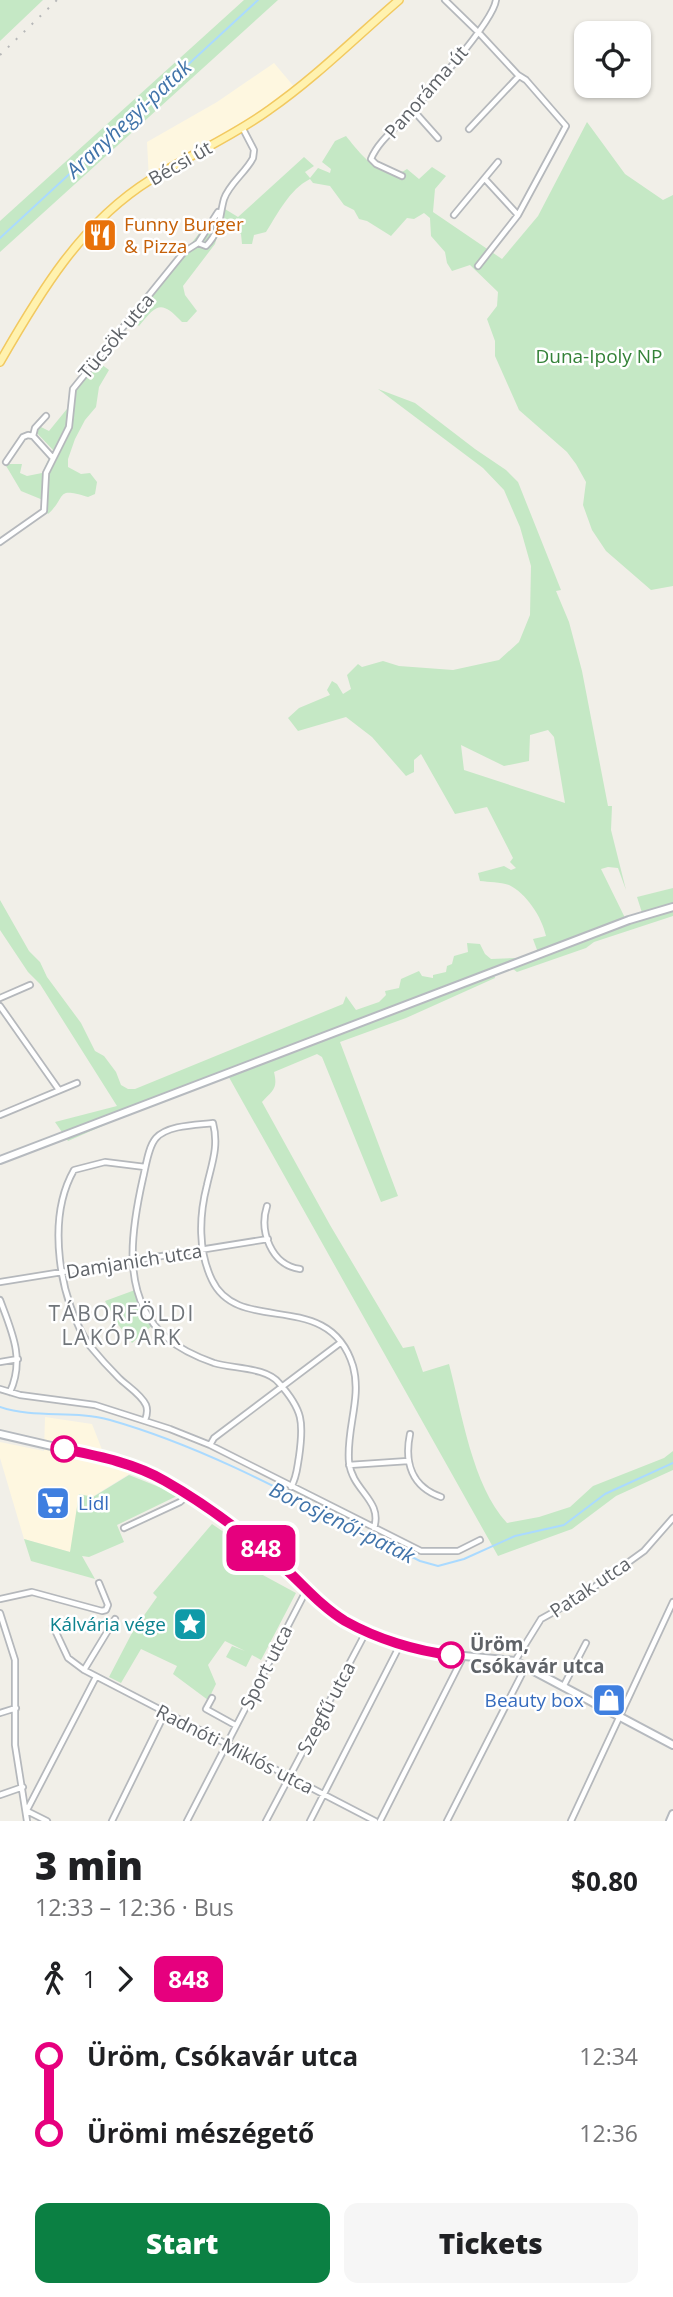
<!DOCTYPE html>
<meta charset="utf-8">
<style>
body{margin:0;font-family:"Open Sans",sans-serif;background:#f6f6f6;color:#202124;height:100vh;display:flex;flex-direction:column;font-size:26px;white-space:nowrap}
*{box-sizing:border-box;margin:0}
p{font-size:23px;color:#757577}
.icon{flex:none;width:38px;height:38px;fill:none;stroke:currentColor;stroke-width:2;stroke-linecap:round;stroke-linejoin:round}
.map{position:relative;height:1821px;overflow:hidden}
.drawer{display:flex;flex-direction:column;background:#fff;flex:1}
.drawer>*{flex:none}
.badge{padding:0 14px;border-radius:10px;font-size:24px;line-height:46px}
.buttons{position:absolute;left:574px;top:21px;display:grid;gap:14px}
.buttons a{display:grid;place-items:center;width:77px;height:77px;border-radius:14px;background:#fff;box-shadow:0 2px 5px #0004;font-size:35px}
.map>.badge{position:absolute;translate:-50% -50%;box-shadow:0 0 0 4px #fff}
.legs{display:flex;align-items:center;gap:10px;height:77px;padding:0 35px;font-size:23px}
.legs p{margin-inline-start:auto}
.headline{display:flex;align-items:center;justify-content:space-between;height:119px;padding:0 35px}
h1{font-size:38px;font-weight:800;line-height:52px}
.primary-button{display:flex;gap:14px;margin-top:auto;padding:14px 35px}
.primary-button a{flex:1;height:80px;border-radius:14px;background:#0b8043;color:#fff;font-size:28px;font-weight:800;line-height:80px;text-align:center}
.primary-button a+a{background:#f6f6f6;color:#202124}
ul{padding:0 35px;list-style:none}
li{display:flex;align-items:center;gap:24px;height:77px;font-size:26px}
li i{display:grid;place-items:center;width:10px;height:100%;margin:0 9px;background:currentColor}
li i::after{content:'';width:18px;height:18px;margin:-9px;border:5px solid;border-radius:50%;background:#fff}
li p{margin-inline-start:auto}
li:first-child i{background:linear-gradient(#0000 50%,currentColor 0)}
li:last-child i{background:linear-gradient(currentColor 50%,#0000 0)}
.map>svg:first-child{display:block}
.commercial{fill:#fef7e0}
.green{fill:#c5e8c5;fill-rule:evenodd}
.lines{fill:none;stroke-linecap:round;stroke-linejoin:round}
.stream{stroke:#aadaff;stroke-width:2}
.street-casing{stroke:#b5b8bc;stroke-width:8}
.secondary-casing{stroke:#b6babf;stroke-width:10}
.primary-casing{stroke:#f2c960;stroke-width:10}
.street{stroke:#fff;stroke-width:4.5}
.secondary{stroke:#fff;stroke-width:6}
.primary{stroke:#fff2af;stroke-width:7}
.rail{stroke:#b6b7b8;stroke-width:2;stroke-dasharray:2 9;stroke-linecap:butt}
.line-1-casing{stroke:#fff;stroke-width:16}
.line-1{stroke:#e6007e;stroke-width:10}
.stop-1-dot{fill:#fff;stroke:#e6007e;stroke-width:3.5}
.labels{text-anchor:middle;stroke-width:5;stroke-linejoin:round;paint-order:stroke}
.street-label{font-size:19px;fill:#5f6368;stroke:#fff}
.food-label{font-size:19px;fill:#c56008;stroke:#fff;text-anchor:start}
.park-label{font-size:19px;fill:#348238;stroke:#fff}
.shop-label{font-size:19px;fill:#366cbe;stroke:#fff;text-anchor:start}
.culture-label{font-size:19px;fill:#0d838f;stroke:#fff;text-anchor:end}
.stop-label{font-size:19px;font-weight:bold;fill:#5f6368;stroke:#fff;text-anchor:start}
.water-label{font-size:21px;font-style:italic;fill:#4174aa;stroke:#fff}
.neighbourhood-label{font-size:21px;letter-spacing:2px;fill:#70757a;stroke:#fff}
</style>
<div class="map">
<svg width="673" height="1821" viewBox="0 0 673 1821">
<rect width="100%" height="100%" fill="#f1efe8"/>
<!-- commercial -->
<path class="commercial" d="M274 63 296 89 238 128 149 180 147 142 217 102Z
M45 1417 92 1424 108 1465 134 1471 92 1497 70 1552 24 1539 0 1458V1442L44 1451Z"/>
<!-- green -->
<path class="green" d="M0 0H43L0 41Z
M244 0H278L0 252V221Z
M587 122 625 174 663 200 673 195V586L651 590 606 551 592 530 583 505 586 482 576 464 567 452 519 410 495 356V341L487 319 497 306 498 292 470 265 452 271 447 263 445 252 431 236 430 218 424 213 414 219 407 218 391 236 367 221 359 219 354 210 344 205 330 186 313 183 310 179C289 190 279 212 266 232L254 235 252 244H242L241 234 234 231 237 218 218 232 215 244 183 286 185 295 197 311 187 322H182C161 300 157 304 139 326L132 321 220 206 238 217 304 157 314 166 305 172 310 178 318 168 330 173 331 169 322 162 335 141 346 136C358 151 384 186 407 169L419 179 432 167 446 176 435 189 433 212 502 259 538 216Z
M97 361 109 370 99 387 96 407 85 420 75 439 68 459V467L81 474 90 473 97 482 95 494 88 497C54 487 68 496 48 514L43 508V500L21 491 5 464H22L20 473 27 476 42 473 53 450 35 431 39 426 49 431 71 404 73 395 80 382Z
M378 389 415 403 475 449 506 470 518 482 561 590 556 591 569 622 582 671 608 806H612L611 830 626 890 618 868 608 867 601 869 628 924 644 919 637 897 673 888V916L594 942 586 948 517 972 513 969 540 958 533 939 546 936C542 917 526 893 509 885 500 882 489 882 480 881L478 873 504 866 511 870 516 868 510 862 513 858 487 807 455 814 421 754 414 760V772L406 776 372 737 346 717 298 731 288 718 299 708 330 695 327 690 332 681 337 684 343 694 351 689 347 675 358 664 362 667 383 661 399 666 453 670 499 660 519 642 530 615 531 566 520 527 504 490 483 468ZM548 730 554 737 565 803 464 770 461 745 504 766 529 761 530 735Z
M0 900 29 951 40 962 47 977 81 1023 95 1051 104 1056 116 1072 121 1085 128 1089H135L343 1004 346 996 356 1010 379 1002 386 995 385 991 399 988 401 979 419 971 422 976 433 978V975L446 972 447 966 452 964 454 956 468 952 467 943 480 944 485 954 491 959 515 958 517 961 493 971 495 978 406 1018 340 1042 398 1196 381 1202 322 1057 317 1054 274 1072C278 1089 273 1090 262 1102L330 1225 403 1348 414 1346 423 1372 449 1364C462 1413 472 1485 507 1523L539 1517 570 1507 593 1486 664 1458 673 1451V1470L616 1496 572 1529 498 1556 226 1072 68 1141 55 1122 117 1106 40 984 28 972 0 930Z
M135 1290 144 1313 153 1325 132 1343 117 1323 105 1301Z
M129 1475 179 1495 117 1525 124 1542 89 1557 82 1556 95 1579 31 1561 24 1539 70 1552 79 1494 93 1497Z
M212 1524 263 1559 261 1574 296 1593 261 1660 252 1655 246 1667 226 1657 232 1646 245 1651 225 1641 208 1665 216 1684 208 1700 173 1674 177 1666 141 1649 121 1683 109 1677 133 1631 157 1597 153 1593Z"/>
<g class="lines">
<!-- stream -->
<path class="stream" d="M0 238 258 0
M0 1407C35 1419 74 1410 110 1420 219 1451 319 1511 420 1561L438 1566 464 1559 515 1536 564 1525 605 1494 673 1463"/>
<!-- street casing -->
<g class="street-casing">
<path id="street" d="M445 0 480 34 518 75 526 80 566 126 518 215 478 266
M413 110 438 138
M469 129 519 76
M402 176 376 164 371 159C377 144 391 132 402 121 422 101 493 23 496 0
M485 179 518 215
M454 215 498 162
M198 243 206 246C221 231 219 217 224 199 229 184 246 172 253 158L254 150 242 127
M33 436 52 457
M6 462 23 437 28 435 33 436 35 428 46 416
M0 542 44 511 46 473 69 427 73 389 184 252 198 243 218 212
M0 998 30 985
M0 1006 59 1090
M0 1115 77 1083
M267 1206C259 1231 271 1265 300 1269
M0 1282 268 1239
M0 1300C12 1332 25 1359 10 1392
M0 1362 18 1359
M0 1389 20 1395 95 1405 170 1429 210 1445 421 1551H458L480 1540
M145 1420C147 1415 148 1410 146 1405 141 1394 127 1386 119 1378 109 1368 99 1357 90 1346 59 1301 46 1219 74 1170L105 1162 145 1167
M410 1434C404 1463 412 1487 441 1497
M210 1445 214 1438 340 1343
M349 1465 408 1461
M291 1487C297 1477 297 1468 299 1457 304 1422 303 1410 279 1383 266 1367 234 1369 214 1363 197 1357 181 1350 167 1338 120 1298 131 1231 143 1178 146 1166 148 1147 156 1138 168 1125 196 1125 213 1123 219 1146 212 1163 207 1185 199 1216 198 1251 212 1280 239 1337 329 1287 353 1366 362 1398 346 1429 349 1462 352 1491 383 1500 374 1528
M124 1528 180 1502 188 1495
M0 1599 32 1592 102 1611 106 1610 108 1605 99 1583
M0 1613 15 1660V1745L27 1821
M53 1626 68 1658 84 1670 375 1821
M515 1661 541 1619 579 1598 644 1551 673 1518
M84 1670 115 1619
M563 1687 586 1643
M212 1698 206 1709 235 1725
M0 1713 16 1708
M0 1795 23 1787
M27 1810 96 1677
M27 1811 47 1821
M112 1821 165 1713
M187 1821 307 1589
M266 1821 366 1632
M310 1821 401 1643
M380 1821 463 1657
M447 1821 526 1666
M571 1821 673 1602"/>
</g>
<!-- secondary casing -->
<g class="secondary-casing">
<path id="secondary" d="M0 1160 629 920 673 907
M0 1434 129 1464 163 1480 188 1495 273 1558 333 1613 366 1632 444 1654 515 1661 673 1745
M670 1821 673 1814"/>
</g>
<!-- primary casing -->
<g class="primary-casing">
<path id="primary" d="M0 362C39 294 81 223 150 180 189 155 232 137 269 110 315 78 356 37 399 0"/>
</g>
<!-- street -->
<use href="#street" class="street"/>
<!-- secondary -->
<use href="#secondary" class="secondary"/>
<!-- primary -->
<use href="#primary" class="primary"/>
<!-- rail -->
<path class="rail" d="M0 55 57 0"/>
</g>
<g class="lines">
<!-- line-1 casing -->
<g class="line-1-casing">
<path id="line-1" d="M64 1449C98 1456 134 1463 165 1481 202 1502 241 1531 273 1558 298 1578 318 1605 345 1621 377 1639 416 1651 451 1655"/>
</g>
<!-- line-1 -->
<use href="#line-1" class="line-1"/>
</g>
<!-- icons -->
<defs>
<g id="restaurant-square" transform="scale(1.75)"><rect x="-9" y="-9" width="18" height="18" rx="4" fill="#e8710a" stroke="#fff"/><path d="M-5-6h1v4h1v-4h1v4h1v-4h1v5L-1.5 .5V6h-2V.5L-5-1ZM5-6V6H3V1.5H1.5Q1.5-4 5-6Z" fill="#fff"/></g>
<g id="supermarket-square" transform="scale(1.75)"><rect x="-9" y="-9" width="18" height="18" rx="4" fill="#3f7fe0" stroke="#fff"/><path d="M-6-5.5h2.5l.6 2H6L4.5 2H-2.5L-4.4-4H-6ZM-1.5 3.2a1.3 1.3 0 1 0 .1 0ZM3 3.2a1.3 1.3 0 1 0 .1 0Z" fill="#fff"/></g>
<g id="sight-square" transform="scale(1.75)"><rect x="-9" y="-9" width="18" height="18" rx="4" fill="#0f9aa8" stroke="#fff"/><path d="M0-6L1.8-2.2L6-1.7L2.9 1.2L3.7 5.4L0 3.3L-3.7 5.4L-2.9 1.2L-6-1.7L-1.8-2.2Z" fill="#fff"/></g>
<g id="shop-square" transform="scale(1.75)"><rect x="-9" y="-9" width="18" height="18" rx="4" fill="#3f7fe0" stroke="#fff"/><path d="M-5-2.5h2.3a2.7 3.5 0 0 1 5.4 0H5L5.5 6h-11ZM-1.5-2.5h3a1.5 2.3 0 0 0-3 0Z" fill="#fff"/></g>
</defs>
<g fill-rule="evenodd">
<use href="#restaurant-square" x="100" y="235"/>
<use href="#supermarket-square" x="53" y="1503"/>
<use href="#sight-square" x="190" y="1624"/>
<use href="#shop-square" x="609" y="1700"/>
</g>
<!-- markers -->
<g class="stop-1-dot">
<circle cx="64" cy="1449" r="12"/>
<circle cx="451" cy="1655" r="12"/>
</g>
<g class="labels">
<!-- street labels -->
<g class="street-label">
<text transform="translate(426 92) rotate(-49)" y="7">Panoráma út</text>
<text transform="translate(180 163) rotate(-30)" y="7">Bécsi út</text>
<text transform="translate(116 336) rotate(-50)" y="7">Tücsök utca</text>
<text transform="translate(134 1261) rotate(-9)" y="7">Damjanich utca</text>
<text transform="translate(590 1587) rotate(-34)" y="7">Patak utca</text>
<text transform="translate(266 1667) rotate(-63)" y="7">Sport utca</text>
<text transform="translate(326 1708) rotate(-62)" y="7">Szegfű utca</text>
<text transform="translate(235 1749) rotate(27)" y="7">Radnóti Miklós utca</text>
</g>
<!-- food labels -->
<g class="food-label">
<text x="124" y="231">Funny Burger<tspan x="124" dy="22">&amp; Pizza</tspan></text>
</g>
<!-- park labels -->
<g class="park-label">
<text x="599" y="363">Duna-Ipoly NP</text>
</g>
<!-- shop labels -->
<g class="shop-label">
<text x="78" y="1510">Lidl</text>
<text x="584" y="1707" text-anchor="end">Beauty box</text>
</g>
<!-- culture labels -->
<g class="culture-label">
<text x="166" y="1631">Kálvária vége</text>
</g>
<!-- stop labels -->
<g class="stop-label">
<text x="470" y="1651">Üröm,<tspan x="470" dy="22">Csókavár utca</tspan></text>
</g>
<!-- water labels -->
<g class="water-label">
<text transform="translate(129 119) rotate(-43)" y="7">Aranyhegyi-patak</text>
<text transform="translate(342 1523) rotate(26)" y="7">Borosjenői-patak</text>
</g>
<!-- neighbourhood labels -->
<g class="neighbourhood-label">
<text x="122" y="1321">TÁBORFÖLDI<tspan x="122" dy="24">LAKÓPARK</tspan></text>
</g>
</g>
</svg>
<div class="buttons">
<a><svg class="icon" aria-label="locate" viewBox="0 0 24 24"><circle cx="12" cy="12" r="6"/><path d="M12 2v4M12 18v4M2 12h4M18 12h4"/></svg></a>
</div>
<b class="badge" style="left:261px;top:1548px;background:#e6007e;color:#fff">848</b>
</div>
<section class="drawer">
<div class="headline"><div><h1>3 min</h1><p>12:33 – 12:36 · Bus</p></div><b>$0.80</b></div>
<div class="legs"><svg class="icon" aria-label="walk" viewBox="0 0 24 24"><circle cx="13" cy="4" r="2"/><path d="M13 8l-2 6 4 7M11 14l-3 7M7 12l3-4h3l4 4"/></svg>1<svg class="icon" aria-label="forward" viewBox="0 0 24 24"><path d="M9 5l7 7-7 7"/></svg><b class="badge" style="background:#e6007e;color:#fff">848</b></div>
<ul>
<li><i style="color:#e6007e"></i><b>Üröm, Csókavár utca</b><p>12:34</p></li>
<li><i style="color:#e6007e"></i><b>Ürömi mészégető</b><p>12:36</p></li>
</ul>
<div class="primary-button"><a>Start</a><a>Tickets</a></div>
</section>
